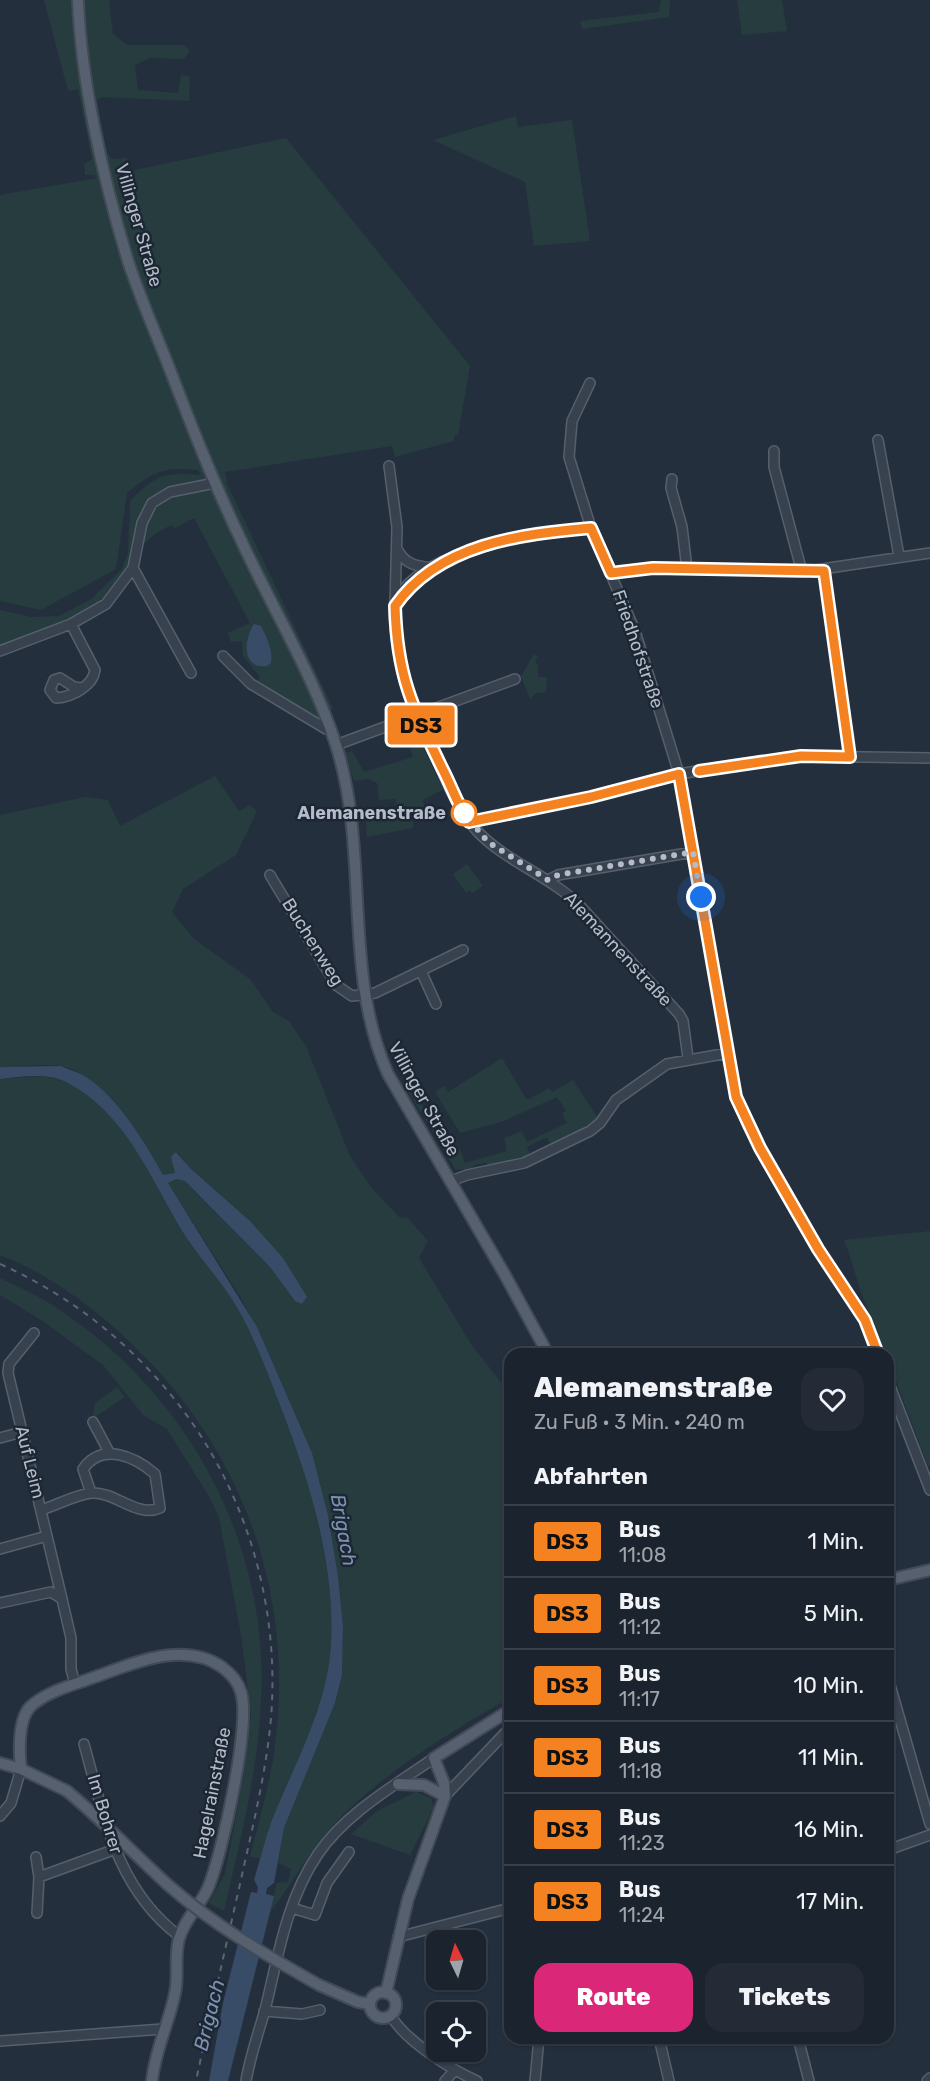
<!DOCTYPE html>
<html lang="de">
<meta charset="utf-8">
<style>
body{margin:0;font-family:Rubik,sans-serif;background:#242b36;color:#f1f3f6;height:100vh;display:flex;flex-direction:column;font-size:22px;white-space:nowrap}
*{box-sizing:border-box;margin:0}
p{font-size:20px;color:#a0a4aa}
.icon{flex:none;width:33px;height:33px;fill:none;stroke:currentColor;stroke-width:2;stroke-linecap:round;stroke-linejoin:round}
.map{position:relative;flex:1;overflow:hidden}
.drawer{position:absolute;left:504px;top:1348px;width:390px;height:696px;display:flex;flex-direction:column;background:#1b232e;border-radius:18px;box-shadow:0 2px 4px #0004,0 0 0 2px #39404a}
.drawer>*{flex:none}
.badge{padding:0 12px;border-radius:4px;font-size:21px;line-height:39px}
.needle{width:39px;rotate:355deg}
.fabs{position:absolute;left:426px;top:1930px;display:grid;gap:12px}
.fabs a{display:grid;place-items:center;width:60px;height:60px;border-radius:12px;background:#1b232e;box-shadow:0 2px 4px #0004,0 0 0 2px #39404a;font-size:30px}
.you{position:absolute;width:30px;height:30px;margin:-15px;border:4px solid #fff;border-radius:50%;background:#1a73e8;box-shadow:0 0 0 9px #1a73e833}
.map>.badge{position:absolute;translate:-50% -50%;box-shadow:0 0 0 3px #fff}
h2{padding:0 30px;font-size:22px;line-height:54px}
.round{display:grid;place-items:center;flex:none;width:63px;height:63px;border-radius:18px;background:#242b36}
.headline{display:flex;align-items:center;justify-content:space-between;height:102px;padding:0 30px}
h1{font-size:28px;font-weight:800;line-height:45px}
.primary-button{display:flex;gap:12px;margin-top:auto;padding:12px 30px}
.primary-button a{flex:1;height:69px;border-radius:18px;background:#db2777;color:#fff;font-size:24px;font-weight:800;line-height:69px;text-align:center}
.primary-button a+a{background:#242b36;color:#f1f3f6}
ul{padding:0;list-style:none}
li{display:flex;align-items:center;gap:18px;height:72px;padding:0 30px;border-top:2px solid #39404a}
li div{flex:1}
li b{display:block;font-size:22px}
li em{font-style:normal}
li .badge{min-width:66px;font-weight:700;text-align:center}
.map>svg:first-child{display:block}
.green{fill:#263c3f}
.water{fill:#394c67}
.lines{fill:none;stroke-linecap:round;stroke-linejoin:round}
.minor-casing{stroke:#565f6c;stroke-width:12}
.major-casing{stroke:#414a57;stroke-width:14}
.minor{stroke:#38414e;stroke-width:9}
.major{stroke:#56606e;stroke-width:10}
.rail{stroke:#5a6575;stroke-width:2;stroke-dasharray:6 6;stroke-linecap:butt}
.major-bridge-casing{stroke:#414a57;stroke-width:14;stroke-linecap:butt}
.major-bridge{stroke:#56606e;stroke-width:10}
.line-casing{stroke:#fff;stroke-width:14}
.line{stroke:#f58220;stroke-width:9}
.walk{stroke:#b4bcc9;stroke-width:6;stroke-dasharray:0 10.8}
.stop-dot{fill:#fff;stroke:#f58220;stroke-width:3}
.labels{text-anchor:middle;stroke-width:5;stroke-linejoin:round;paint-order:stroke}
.street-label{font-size:18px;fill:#b4bcc9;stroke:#1d2633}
.stop-label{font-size:18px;font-weight:bold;fill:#b4bcc9;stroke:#1d2633;text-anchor:end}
.water-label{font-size:20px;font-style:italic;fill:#7c92b1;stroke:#1d2633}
</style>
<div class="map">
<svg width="930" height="2081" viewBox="0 0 930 2081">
<rect width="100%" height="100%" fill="#242f3e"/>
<!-- green -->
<path class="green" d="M44 0H109L113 34 127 45H184L190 51 184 59 150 58 135 65 138 90 178 93 181 75 190 77 189 101 101 97 97 100 107 153 112 159 127 158 128 170 117 171 116 174 286 138 470 366 458 435 454 436V441L395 457 392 446 225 472 227 484 333 708 318 722 257 683 260 677 243 656 242 641 231 642 228 633 250 623 194 518 174 529 172 525C136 541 136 557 122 592L62 624 0 647V610L31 617 59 616 91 599 121 570 128 554 130 501C156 475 164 472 200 475L198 470C163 467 155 471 127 493L116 569 41 610 0 601V195L97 178 94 175H85L84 164 92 159 78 89 68 91Z
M661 0H670L669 17 582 29 580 21 659 12Z
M737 0H782L787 31 742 35Z
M516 116 518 127 572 120 590 241 534 246 525 182 433 140Z
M534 654 538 657 535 661 538 666V677H547L546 692 536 693 530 699 521 676Z
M421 742 443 790 422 800 425 806 412 813 413 828 367 837 366 819 397 816 396 799 379 800 377 783 369 779 354 781 345 753 352 751 364 772 413 757 410 747Z
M215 776 239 811 250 805 257 811 236 855 183 889 172 912 194 939 250 979 273 1012 289 1021 306 1046 350 1156 371 1187 399 1217 408 1218 428 1241 419 1258 471 1344 510 1394V1698C456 1728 381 1775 338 1820 311 1847 294 1882 270 1912L277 1883 288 1882 291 1869 278 1863 284 1828 335 1703 342 1675 343 1626 338 1576 328 1515 312 1453 277 1373 241 1298 168 1183 176 1179 185 1181 270 1267 295 1301 250 1221 190 1168 177 1152 175 1173 163 1176C143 1139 104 1075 61 1066 42 1063 19 1067 0 1067V815L85 797 108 800 120 826Z
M467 864 483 886 472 893 470 890 466 893 453 874Z
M502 1058 527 1100 549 1088 552 1092 573 1080 598 1118 552 1147 547 1137 527 1147 531 1157 489 1168 486 1163 474 1165 471 1170 455 1169 440 1143 450 1140 453 1151 460 1149 465 1163 507 1151 504 1138 522 1131 527 1142 567 1123 562 1113 566 1111 557 1097 501 1122 460 1133 435 1092 444 1086 448 1092Z
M39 1076C47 1077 58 1078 65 1082 127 1109 150 1179 183 1233 200 1259 224 1282 239 1310 286 1399 337 1542 331 1644 327 1719 282 1787 260 1858L250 1857C258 1825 267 1793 273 1760 297 1609 250 1464 144 1356 104 1315 54 1276 0 1255V1079Z
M410 1085 436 1129 443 1125 447 1130 436 1137 406 1088Z
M930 1231V1466H928C907 1411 888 1358 866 1305 857 1284 853 1262 844 1240Z
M0 1278C16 1286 33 1293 49 1303 184 1387 270 1540 261 1701 258 1772 240 1842 224 1911L209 1903 225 1874 243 1778 251 1715 241 1635 219 1518 210 1498 167 1429 144 1416 103 1365 41 1320 0 1295Z
M117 1387 125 1397 92 1419 95 1403Z
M416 1792 431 1798 434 1807 410 1855 351 1834 377 1811Z"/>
<!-- water -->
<path class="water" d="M254 624 261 626C267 638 273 650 271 663L267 666C241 670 244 638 254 624Z
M61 1066C69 1070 79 1072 86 1077 117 1096 146 1144 163 1175L175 1173 171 1157 176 1152 190 1168 250 1221 283 1258 307 1297 302 1304 295 1301 270 1267 185 1181 176 1179 168 1183 257 1327 312 1453 328 1515 338 1576 343 1626 342 1675 335 1703 284 1828 274 1883 267 1888 266 1894 274 1896 228 2081H209L223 2003 251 1892 257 1893 258 1887 254 1880C260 1860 265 1839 272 1820 295 1763 328 1706 331 1643 335 1564 310 1483 282 1410 269 1376 256 1341 238 1309 222 1281 199 1258 182 1231 150 1177 125 1112 66 1082 46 1072 21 1077 0 1079V1067Z"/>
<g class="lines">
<!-- minor casing -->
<g class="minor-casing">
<path id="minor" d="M590 383 572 421 569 457 591 528 635 631 679 774 736 1097 748 1126 818 1249 865 1320 878 1354
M878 440 899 556
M774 451V467L802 572
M389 466 397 527 395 606
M672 479 671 488 682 527 687 569
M591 528C541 533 414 549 395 605 393 610 395 618 395 623 397 663 407 697 425 732 440 764 453 806 478 832 508 863 551 876 581 907L679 1014 683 1021 688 1058
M397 549C405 564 415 566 432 568
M133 568 191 673
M824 571 850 757
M611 573 653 568 802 572 930 553
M71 624 95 670C93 686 72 697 56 698L50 690 54 680 60 678 74 687 82 688
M0 651 71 624 106 604 133 568 142 523 152 503 170 492 215 483
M223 656 251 684 326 729 330 728
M336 745 515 679
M469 822 591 797 679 774 739 764 801 756 930 758
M270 875 336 985 352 996 375 993 463 950
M548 880 558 875 693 852
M421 971 436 1004
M451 1181 467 1175 524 1163 590 1131 600 1123 616 1100 667 1064 728 1053
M34 1333 9 1364 8 1373 62 1599
M888 1381 930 1490
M93 1422 109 1452
M0 1438 22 1432
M41 1510C57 1505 75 1495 91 1493 115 1491 136 1518 160 1508L155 1474C134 1456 102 1442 83 1469L91 1493
M0 1549 47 1536
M0 1603 51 1592 62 1599 71 1638V1669L75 1684
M888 1678 930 1824
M84 1744C104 1816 116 1888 179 1936
M445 1796 506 1732
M0 1816 11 1803 21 1769
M888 1850 930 1835
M36 1857 39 1877 37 1913
M39 1877 113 1850
M292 1908 315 1915 327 1883 349 1852
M398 1937 510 1908
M264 2011 302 2014 320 2010
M391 2016C406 2041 450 2069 477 2081
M659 2038 669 2081
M798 2038 809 2081
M0 2041 163 2029
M246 2081C250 2057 258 2034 265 2010 278 1957 286 1901 318 1854 346 1813 394 1786 434 1758
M445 2081 454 2071
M535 2081 539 2038
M927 2081 930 2078"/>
</g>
<!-- major casing -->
<g class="major-casing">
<path id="major" d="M78 0C81 83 104 182 128 261 139 295 154 329 167 362 190 422 213 482 241 540 272 608 313 674 336 745 370 851 342 971 388 1074L505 1275 548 1354
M888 1580 930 1570
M0 1763 21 1769 67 1791
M21 1769C19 1752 18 1720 30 1707 45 1692 73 1685 92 1678 132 1664 182 1640 222 1667 230 1673 238 1682 241 1692 251 1724 222 1855 208 1888 200 1906 184 1920 179 1939 174 1956 179 1975 175 1993 169 2023 155 2050 152 2081
M398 1784 424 1785 445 1796
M319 1985 358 2002 370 2004
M370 2005a13 13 0 1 1 26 0a13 13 0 1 1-26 0Z
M386 1993 408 1899 445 1796 444 1783 434 1758 510 1710"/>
</g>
<!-- minor -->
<use href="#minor" class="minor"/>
<!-- major -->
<use href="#major" class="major"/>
<!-- rail -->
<path class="rail" d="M0 1264C70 1295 132 1344 179 1405 247 1493 280 1607 271 1718 266 1774 252 1829 240 1884 225 1950 210 2015 196 2081"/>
<!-- major-bridge casing -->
<g class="major-bridge-casing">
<path id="major-bridge" d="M67 1791C102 1820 133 1853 167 1884 213 1925 266 1955 319 1985"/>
</g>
<!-- major-bridge -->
<use href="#major-bridge" class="major-bridge"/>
</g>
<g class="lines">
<!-- line casing -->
<g class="line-casing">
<path id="line" d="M699 771 801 756 850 757 824 571 653 568 611 573 591 528C521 534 438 544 395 606 397 676 412 706 442 768 451 785 458 806 469 822L591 797 679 774 736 1097 760 1148 818 1249 865 1320 878 1354"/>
</g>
<!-- line -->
<use href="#line" class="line"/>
<!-- walk -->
<path class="walk" d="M464 813 488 842 548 880 558 875 693 852 701 897"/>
</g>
<!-- markers -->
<circle class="stop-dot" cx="464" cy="813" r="12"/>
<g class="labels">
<!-- street labels -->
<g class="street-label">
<text transform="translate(139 225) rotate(74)" y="6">Villinger Straße</text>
<text transform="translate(638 649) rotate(71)" y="6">Friedhofstraße</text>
<text transform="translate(313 942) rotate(58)" y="6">Buchenweg</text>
<text transform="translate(618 949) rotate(47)" y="6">Alemannenstraße</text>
<text transform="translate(424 1099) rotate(61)" y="6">Villinger Straße</text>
<text transform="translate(30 1462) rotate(76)" y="6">Auf Leim</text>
<text transform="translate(212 1793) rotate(-79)" y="6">Hagelrainstraße</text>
<text transform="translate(105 1814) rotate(73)" y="6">Im Bohrer</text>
</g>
<!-- stop labels -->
<g class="stop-label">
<text x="446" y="819">Alemanenstraße</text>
</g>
<!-- water labels -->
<g class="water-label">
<text transform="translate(344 1530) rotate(80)" y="7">Brigach</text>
<text transform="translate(209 2015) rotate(-76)" y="7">Brigach</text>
</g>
</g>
</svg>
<div class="fabs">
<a><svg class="needle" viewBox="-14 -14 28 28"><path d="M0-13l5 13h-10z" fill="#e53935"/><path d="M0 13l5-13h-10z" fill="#a0a4aa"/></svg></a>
<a><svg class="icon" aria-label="locate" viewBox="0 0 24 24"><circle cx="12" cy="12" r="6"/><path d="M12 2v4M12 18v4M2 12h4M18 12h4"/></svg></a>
</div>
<div class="you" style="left:701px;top:897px"></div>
<b class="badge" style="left:421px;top:725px;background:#f58220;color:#111">DS3</b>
<section class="drawer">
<div class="headline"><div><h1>Alemanenstraße</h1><p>Zu Fuß · 3 Min. · 240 m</p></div><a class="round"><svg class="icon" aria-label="heart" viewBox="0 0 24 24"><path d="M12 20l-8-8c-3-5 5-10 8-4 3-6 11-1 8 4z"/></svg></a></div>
<h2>Abfahrten</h2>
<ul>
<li><span class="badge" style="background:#f58220;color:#111">DS3</span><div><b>Bus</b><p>11:08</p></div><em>1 Min.</em></li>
<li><span class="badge" style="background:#f58220;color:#111">DS3</span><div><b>Bus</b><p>11:12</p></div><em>5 Min.</em></li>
<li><span class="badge" style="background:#f58220;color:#111">DS3</span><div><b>Bus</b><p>11:17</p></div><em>10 Min.</em></li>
<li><span class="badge" style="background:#f58220;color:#111">DS3</span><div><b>Bus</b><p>11:18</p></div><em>11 Min.</em></li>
<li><span class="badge" style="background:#f58220;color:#111">DS3</span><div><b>Bus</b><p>11:23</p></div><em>16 Min.</em></li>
<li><span class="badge" style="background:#f58220;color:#111">DS3</span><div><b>Bus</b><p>11:24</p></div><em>17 Min.</em></li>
</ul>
<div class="primary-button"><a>Route</a><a>Tickets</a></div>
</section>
</div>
